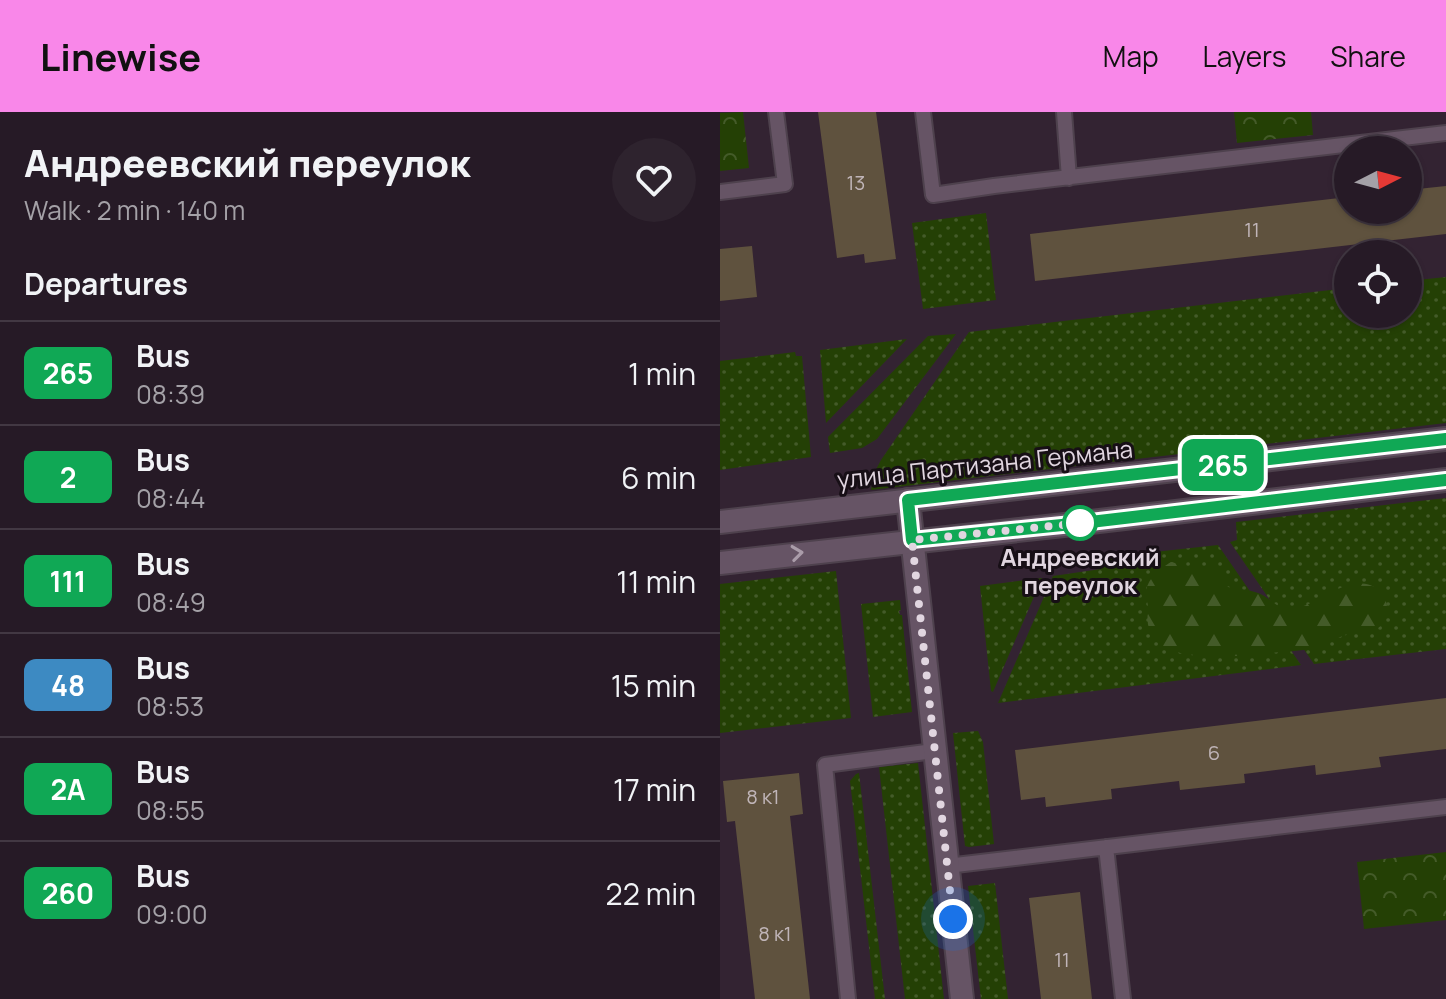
<!DOCTYPE html>
<meta charset="utf-8">
<style>
body{margin:0;font-family:Manrope,sans-serif;background:#2e232e;color:#f1f3f6;height:100vh;display:flex;flex-direction:column;font-size:30px;white-space:nowrap}
*{box-sizing:border-box;margin:0}
p{font-size:26px;color:#a4a1a7}
.icon{flex:none;width:44px;height:44px;fill:none;stroke:currentColor;stroke-width:2;stroke-linecap:round;stroke-linejoin:round}
.map{position:relative;flex:1;overflow:hidden}
.side{display:flex;flex-direction:column;background:#261a26;width:720px}
.side>*{flex:none}
.badge{padding:0 16px;border-radius:12px;font-size:28px;line-height:52px}
.needle{width:52px;rotate:84deg}
.controls{position:absolute;left:614px;top:24px;display:grid;gap:16px}
.controls a{display:grid;place-items:center;width:88px;height:88px;border-radius:50%;background:#261a26;box-shadow:0 2px 6px #0004,0 0 0 2px #423843;font-size:40px}
.you{position:absolute;width:40px;height:40px;margin:-20px;border:6px solid #fff;border-radius:50%;background:#1a73e8;box-shadow:0 0 0 12px #1a73e833}
.map>.badge{position:absolute;translate:-50% -50%;box-shadow:0 0 0 4px #fff}
h2{padding:0 24px;font-size:30px;line-height:72px}
.round{display:grid;place-items:center;flex:none;width:84px;height:84px;border-radius:42px;background:#2e232e}
.summary{display:flex;align-items:center;justify-content:space-between;height:136px;padding:0 24px}
h1{font-size:38px;font-weight:800;line-height:60px}
ul{padding:0;list-style:none}
li{display:flex;align-items:center;gap:24px;height:104px;padding:0 24px;border-top:2px solid #423843}
li div{flex:1}
li b{display:block;font-size:30px}
li em{font-style:normal}
li .badge{min-width:88px;font-weight:700;text-align:center}
header{display:flex;align-items:center;gap:48px;box-sizing:border-box;height:112px;padding:0 40px;background:#f987e9;color:#111}
header strong{font-size:38px}
nav{display:flex;gap:44px;margin-inline-start:auto;font-size:28px}
main{display:flex;flex:1;min-height:0}
.map>svg:first-child{display:block}
.grass{fill:url(#grass-dots)}
.forest{fill:url(#forest-firs)}
.park{fill:url(#park-crowns)}
.building{fill:#5f523e}
.lines{fill:none;stroke-linecap:round;stroke-linejoin:round}
.service-casing{stroke:#4e414d;stroke-width:18}
.minor-casing{stroke:#4e414d;stroke-width:26}
.secondary-casing{stroke:#4e414d;stroke-width:26}
.service{stroke:#665465;stroke-width:14}
.minor{stroke:#665465;stroke-width:22}
.secondary{stroke:#665465;stroke-width:22}
.oneway{stroke:#aa9ca9}
.line-casing{stroke:#fff;stroke-width:18}
.line{stroke:#10a855;stroke-width:12}
.walk{stroke:#e1d6e0;stroke-width:8;stroke-dasharray:0 14.4}
.stop-dot{fill:#fff;stroke:#10a855;stroke-width:4}
.labels{text-anchor:middle;stroke-width:6;stroke-linejoin:round;paint-order:stroke}
.number-label{font-size:20px;fill:#c0b5b8}
.street-label{font-size:24px;fill:#e1d6e0;stroke:#170f16}
.stop-label{font-size:24px;font-weight:bold;fill:#e1d6e0;stroke:#170f16}
</style>
<header>
<strong>Linewise</strong>
<nav><a>Map</a><a>Layers</a><a>Share</a></nav>
</header>
<main>
<section class="side">
<div class="summary"><div><h1>Андреевский переулок</h1><p>Walk · 2 min · 140 m</p></div><a class="round"><svg class="icon" aria-label="heart" viewBox="0 0 24 24"><path d="M12 20l-8-8c-3-5 5-10 8-4 3-6 11-1 8 4z"/></svg></a></div>
<h2>Departures</h2>
<ul>
<li><span class="badge" style="background:#10a855;color:#fff">265</span><div><b>Bus</b><p>08:39</p></div><em>1 min</em></li>
<li><span class="badge" style="background:#10a855;color:#fff">2</span><div><b>Bus</b><p>08:44</p></div><em>6 min</em></li>
<li><span class="badge" style="background:#10a855;color:#fff">111</span><div><b>Bus</b><p>08:49</p></div><em>11 min</em></li>
<li><span class="badge" style="background:#3d8ac2;color:#fff">48</span><div><b>Bus</b><p>08:53</p></div><em>15 min</em></li>
<li><span class="badge" style="background:#10a855;color:#fff">2А</span><div><b>Bus</b><p>08:55</p></div><em>17 min</em></li>
<li><span class="badge" style="background:#10a855;color:#fff">260</span><div><b>Bus</b><p>09:00</p></div><em>22 min</em></li>
</ul>
</section>
<div class="map">
<svg width="726" height="887" viewBox="0 0 726 887">
<defs>
<pattern id="grass-dots" width="8" height="8" patternUnits="userSpaceOnUse" patternTransform="scale(2)"><rect width="8" height="8" fill="#244005"/><path d="M2 2h.1M6 6h.1" fill="none" stroke="#445b29" stroke-width="1.8" stroke-linecap="round"/></pattern>
<pattern id="forest-firs" width="22" height="20" patternUnits="userSpaceOnUse" patternTransform="scale(2)"><rect width="22" height="20" fill="#244005"/><path d="M5 1l3.5 6h-7zM16 11l3.5 6h-7z" fill="#445b29"/></pattern>
<pattern id="park-crowns" width="20" height="18" patternUnits="userSpaceOnUse" patternTransform="scale(2)"><rect width="20" height="18" fill="#244005"/><path d="M2 6a3 3 0 1 1 6 0M12 15a3 3 0 1 1 6 0" fill="none" stroke="#445b29"/></pattern>
</defs>
<rect width="100%" height="100%" fill="#332332"/>
<!-- grass -->
<path class="grass" d="M266 101 276 188 203 197 192 111Z
M726 165V311L151 378 154 361 161 348 249 220 628 176V202H688V169Z
M236 222 157 327 142 336 110 341 108 325 208 224Z
M187 227 106 311 100 238Z
M75 240 76 244H82L91 345 0 358V249Z
M726 386V537L594 552 510 430 517 428 516 410Z
M498 433 581 553 278 591 333 464 381 457 380 446Z
M116 459 131 606 0 621V472Z
M322 466 273 580 271 579 260 474Z
M180 488 181 498 179 499 180 503H182L192 600 153 605 141 492Z
M258 619 263 630 274 732 249 735 245 734 233 621Z
M198 651 224 887H185L159 655Z
M139 661 165 887H155L130 669 136 662Z
M275 771 288 887H261L248 774Z"/>
<!-- forest -->
<path class="forest" d="M451 450 475 456H489L497 458 508 475C518 477 530 478 538 481 554 487 557 500 576 496 600 492 623 465 650 473 668 479 674 505 658 516 649 523 634 520 623 524 610 528 597 536 583 538 569 540 555 540 541 542 508 545 420 555 428 499 429 492 426 489 426 482 426 467 440 457 451 450Z"/>
<!-- park -->
<path class="park" d="M23 0 29 56 0 59V1Z
M514 0H591L593 23 517 31Z
M726 740V808L644 817 637 750Z"/>
<!-- building -->
<path class="building" d="M98 0H156L176 147 145 151 144 142 117 146Z
M726 74V122L315 169 310 122 628 85V98H688V78Z
M32 134 37 185 0 189V137Z
M726 586V637L659 645 661 655 596 663 595 653 524 662 525 671 460 678 459 669 391 677 392 687 326 695 325 685 301 688 295 638Z
M79 661 83 702 70 704 90 887H35L15 709 7 710 3 669Z
M360 780 372 887H321L309 786Z"/>
<g class="lines">
<!-- service casing -->
<g class="service-casing">
<path id="service" d="M203 0 213 83 274 74 726 21
M344 0 349 66
M0 80 65 72 56 0
M386 735 403 887
M227 754 726 695
M128 887 105 653 214 639"/>
</g>
<!-- minor casing -->
<g class="minor-casing">
<path id="minor" d="M188 388 242 887"/>
</g>
<!-- secondary casing -->
<g class="secondary-casing">
<path id="secondary" d="M0 410 726 327
M0 451 362 411 726 368"/>
</g>
<!-- service -->
<use href="#service" class="service"/>
<!-- minor -->
<use href="#minor" class="minor"/>
<!-- secondary -->
<use href="#secondary" class="secondary"/>
</g>
<!-- one-way arrows -->
<defs><path id="oneway-chevron" d="M-2-3.5L2.5 0L-2 3.5" fill="none" stroke-width="1.6" stroke-linecap="round" stroke-linejoin="round" transform="scale(2)"/></defs>
<use class="oneway" href="#oneway-chevron" transform="translate(77 441) rotate(-7)"/>
<g class="lines">
<!-- line casing -->
<g class="line-casing">
<path id="line" d="M726 327 188 388 192 428 362 411 726 368"/>
</g>
<!-- line -->
<use href="#line" class="line"/>
<!-- walk -->
<path class="walk" d="M233 807 192 428 362 411H360"/>
</g>
<!-- markers -->
<circle class="stop-dot" cx="360" cy="411" r="16"/>
<g class="labels">
<!-- number labels -->
<g class="number-label">
<text x="136" y="78">13</text>
<text x="532" y="125">11</text>
<text x="494" y="648">6</text>
<text x="43" y="692">8 к1</text>
<text x="55" y="829">8 к1</text>
<text x="342" y="855">11</text>
</g>
<!-- street labels -->
<g class="street-label">
<text transform="translate(265 353) rotate(-6)" y="8">улица Партизана Германа</text>
</g>
<!-- stop labels -->
<g class="stop-label">
<text x="360" y="454">Андреевский<tspan x="360" dy="28">переулок</tspan></text>
</g>
</g>
</svg>
<div class="controls">
<a><svg class="needle" viewBox="-14 -14 28 28"><path d="M0-13l5 13h-10z" fill="#e53935"/><path d="M0 13l5-13h-10z" fill="#a4a1a7"/></svg></a>
<a><svg class="icon" aria-label="locate" viewBox="0 0 24 24"><circle cx="12" cy="12" r="6"/><path d="M12 2v4M12 18v4M2 12h4M18 12h4"/></svg></a>
</div>
<div class="you" style="left:233px;top:807px"></div>
<b class="badge" style="left:503px;top:353px;background:#10a855;color:#fff">265</b>
</div>
</main>
